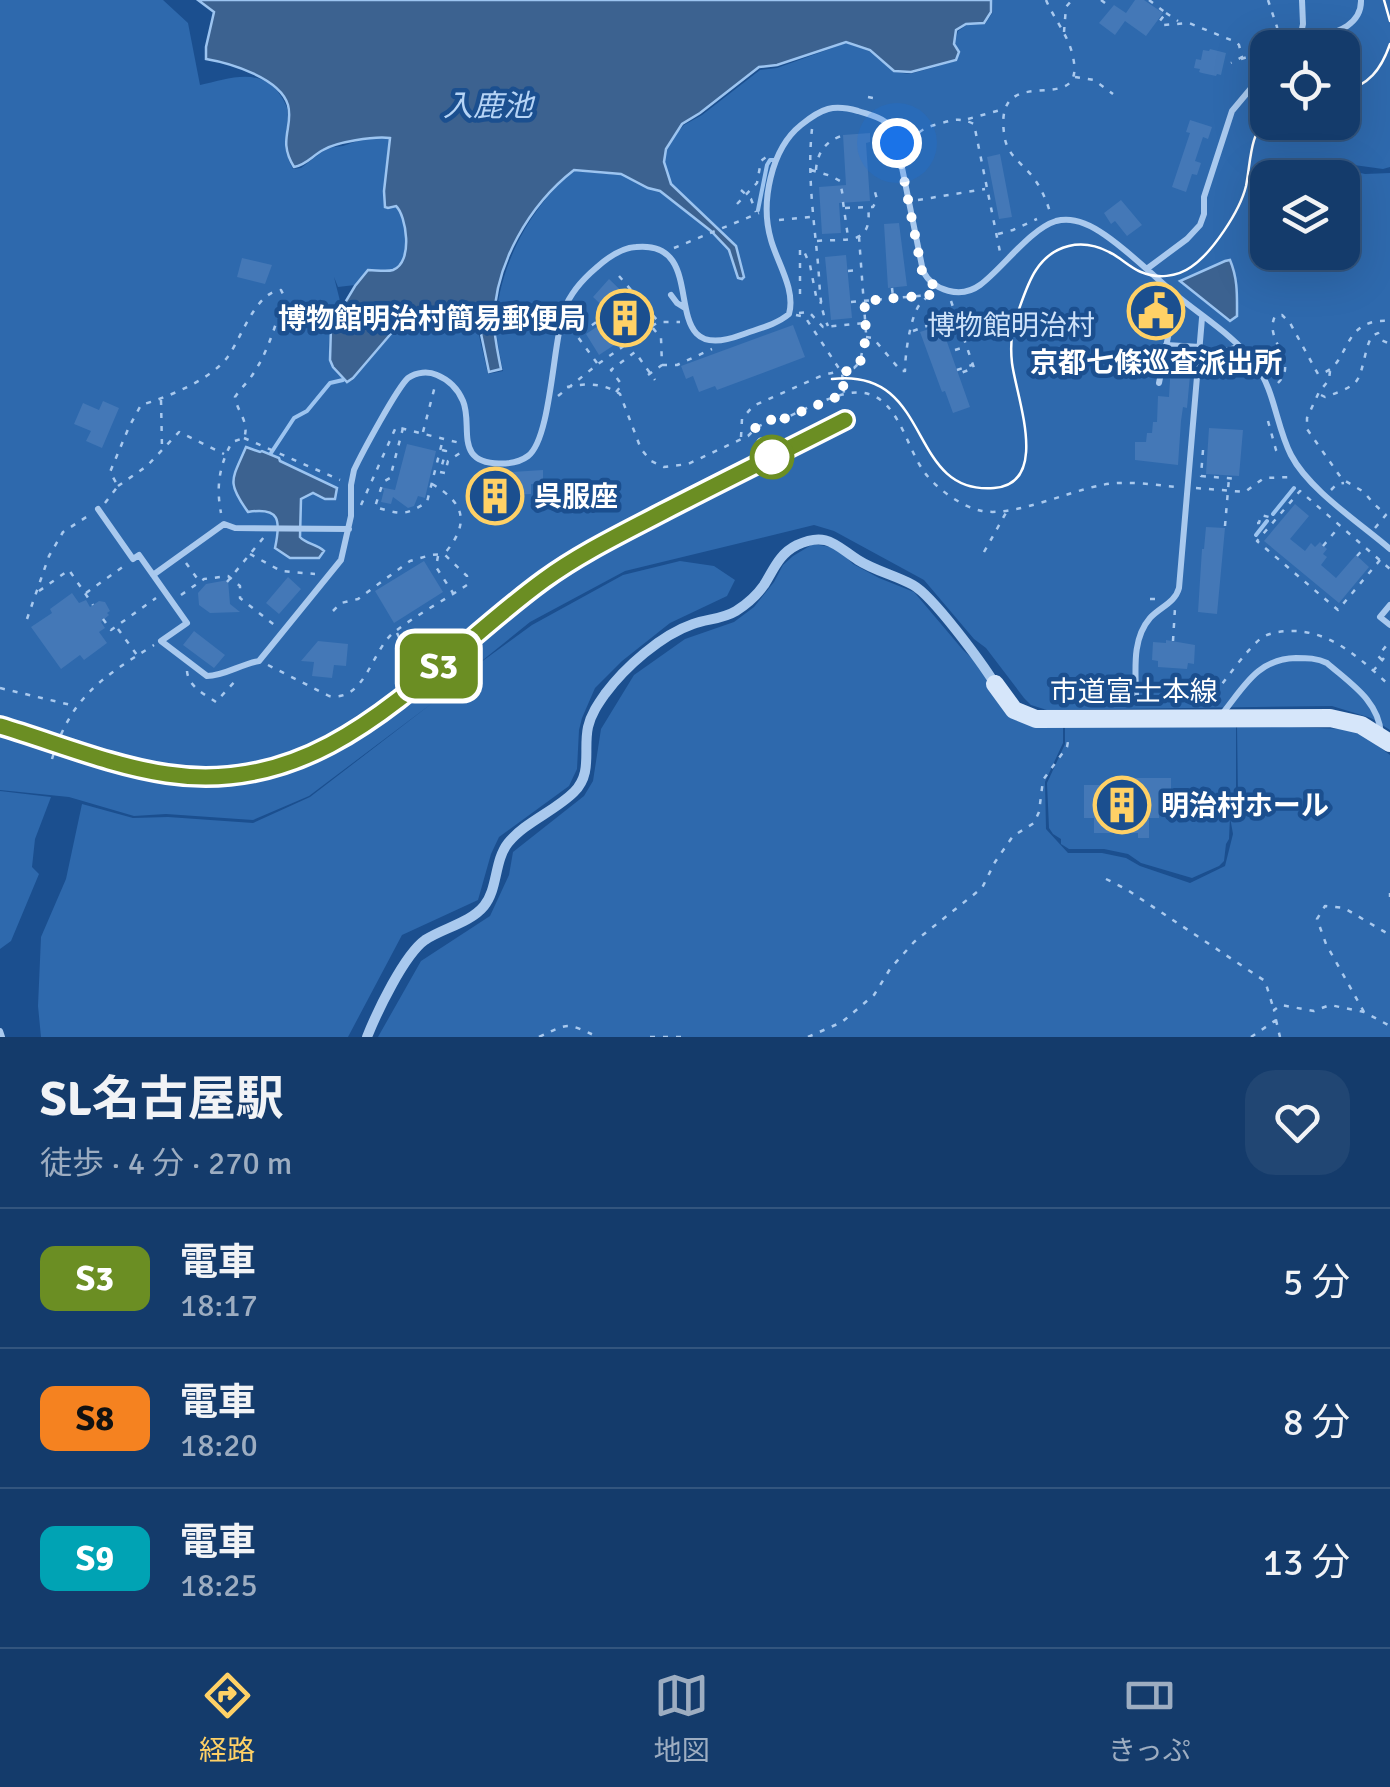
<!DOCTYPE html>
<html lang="ja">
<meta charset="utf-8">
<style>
body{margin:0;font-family:Signika,"Noto Sans JP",sans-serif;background:#214673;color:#f1f3f6;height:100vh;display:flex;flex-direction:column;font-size:38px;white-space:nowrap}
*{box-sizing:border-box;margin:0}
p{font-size:32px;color:#9dadc1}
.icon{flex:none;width:55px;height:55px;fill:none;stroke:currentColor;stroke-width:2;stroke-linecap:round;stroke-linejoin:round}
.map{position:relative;height:1037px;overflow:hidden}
.sheet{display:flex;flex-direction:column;background:#143b6b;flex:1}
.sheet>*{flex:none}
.badge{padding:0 20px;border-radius:15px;font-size:35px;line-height:65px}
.fabs{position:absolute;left:1250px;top:30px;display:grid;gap:20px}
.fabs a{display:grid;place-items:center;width:110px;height:110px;border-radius:20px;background:#143b6b;box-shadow:0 10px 40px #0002,0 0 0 2px #33557e;font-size:50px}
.you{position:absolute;width:50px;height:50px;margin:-25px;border:8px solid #fff;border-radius:50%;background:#1a73e8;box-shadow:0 0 0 15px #1a73e833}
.map>.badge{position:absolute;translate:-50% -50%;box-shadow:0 0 0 5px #fff}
.round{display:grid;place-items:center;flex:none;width:105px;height:105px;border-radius:30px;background:#214673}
.overview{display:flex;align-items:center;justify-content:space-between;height:170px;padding:0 40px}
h1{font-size:48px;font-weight:700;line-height:75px}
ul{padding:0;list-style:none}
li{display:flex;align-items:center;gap:30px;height:140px;padding:0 40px;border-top:2px solid #33557e}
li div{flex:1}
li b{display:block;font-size:38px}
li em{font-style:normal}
li .badge{min-width:110px;font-weight:700;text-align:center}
.dock{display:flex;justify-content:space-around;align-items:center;height:140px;border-top:2px solid #33557e;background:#143b6b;font-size:28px;color:#9dadc1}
.dock a{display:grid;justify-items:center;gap:5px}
.dock .active{color:#ffd166}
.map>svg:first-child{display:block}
.green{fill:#2e69ad;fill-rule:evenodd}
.water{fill:#3c6290;stroke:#9cc4f0;stroke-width:2.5}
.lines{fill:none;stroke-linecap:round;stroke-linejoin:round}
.stream{stroke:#9cc4f0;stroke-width:4}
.building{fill:#4478b7}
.path{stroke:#a9c9ee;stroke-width:2.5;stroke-dasharray:5 8;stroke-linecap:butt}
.lane{stroke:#a9c9ee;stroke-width:6}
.street{stroke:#a9c9ee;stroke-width:10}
.secondary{stroke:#d6e6fa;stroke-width:18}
.tram{stroke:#fff;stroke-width:2.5}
.rail-casing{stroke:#fff;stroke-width:8}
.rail{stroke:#1b4f8f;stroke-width:4;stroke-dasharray:11;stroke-linecap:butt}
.line-casing{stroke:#fff;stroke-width:22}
.line{stroke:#6b8e23;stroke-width:15}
.walk{stroke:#fff;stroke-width:10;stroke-dasharray:0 18}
.stop-dot{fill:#fff;stroke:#6b8e23;stroke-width:5}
.labels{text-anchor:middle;stroke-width:9;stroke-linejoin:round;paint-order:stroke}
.poi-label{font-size:28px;font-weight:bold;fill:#fff;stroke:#1b4f8f;text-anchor:start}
.park-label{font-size:28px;fill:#cfe3fa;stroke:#1b4f8f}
.street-label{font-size:28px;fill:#fff;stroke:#1b4f8f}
.water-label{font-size:30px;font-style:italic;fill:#b5d3f5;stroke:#1b4f8f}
</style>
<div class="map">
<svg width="1390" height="1037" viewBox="0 0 1390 1037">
<rect width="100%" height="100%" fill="#1b4f8f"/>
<!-- green -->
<path class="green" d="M0 0H163L188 23 200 85C225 80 254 68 275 88 279 93 285 101 287 108 291 134 277 139 293 169L301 168 327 148 343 146 366 138H389L384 191 385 206 388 208 396 206 400 207 402 220H405C406 234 409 262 394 269 388 272 375 270 368 269L355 285 338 287 334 277 341 305C329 327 321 358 341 377V380L347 383 353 380 407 316C433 310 454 320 478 331L488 374 503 371C500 355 496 339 496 323 498 267 531 205 574 171L621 175 648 166 684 125 702 115 760 70 777 68 846 43 869 51 894 72 910 74 956 61 960 52 955 43 958 31 967 25 985 24 993 12 992 0H1390V167L1383 169 1354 165 1352 171 1365 174 1390 173V730L1371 718 1332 706 1047 710 1031 705 1024 698 986 648 974 639 924 580 834 531 814 525 625 571 530 622 473 668 532 625 623 575 680 561 714 566 735 580 727 596 670 623 622 661 595 688 582 718 579 730 577 769 569 786 499 837 491 854 478 900 402 935 348 1037H41L38 1006 41 937 66 879 82 804 133 818 168 817 253 823 310 797 435 701 309 796 253 820 166 814 134 816 69 797 0 790ZM1268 48H1342V122H1268ZM1268 178H1342V252H1268Z
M813 544 831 547 840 551 853 564 879 578 914 592 963 650 977 663 1016 720 1032 725H1063V743L1045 782 1046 829 1068 853H1102L1126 858 1140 866 1190 883 1225 866 1233 834 1230 817 1229 839 1226 844 1224 861 1219 866 1192 878 1141 863 1128 854 1104 849H1069L1061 844V839L1053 834 1049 828 1047 783 1065 744V725L1236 723V797L1230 817 1238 796 1237 725 1345 729 1363 735 1390 755V1037H378L421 961 490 916 509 875 513 852 584 796 593 781 601 729 634 675 685 639 734 622 754 607 774 582 783 565 793 556Z
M0 791 51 797 35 839 32 867 39 874 11 941 0 949Z"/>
<!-- water -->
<path class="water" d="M198 0H991V12L984 23 966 24 956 30 954 44 959 52 956 60 911 72 894 71 870 50 846 42 777 65 759 67 700 113 682 124 666 149 664 162 671 184 736 246 744 277 742 279 738 278 729 250 711 231 660 191 648 188 621 174 574 170C529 205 495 264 494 321 494 337 498 353 501 369L489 372 480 329C455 319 432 309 406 316L353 378 347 382 333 367 330 360 331 326 355 286 368 270C375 270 387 272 393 270 414 262 406 215 396 206L388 208 385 207 384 191 390 138C374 136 336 142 323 150 312 156 306 165 294 167 277 140 294 127 288 105 280 78 230 63 206 59V47L214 12Z
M1230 260C1238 279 1237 296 1237 316L1230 321 1180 281 1225 261Z
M246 447 260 452 262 451 279 458 280 461 337 488 335 499H325L313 493 301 499 300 537C306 544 317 544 324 551L319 558H290L275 548C281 520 280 507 248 512 226 481 232 480 246 447Z"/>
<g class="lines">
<!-- stream -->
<path class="stream" d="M758 210 767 165 770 160H774
M271 453 294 418 307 411 330 383 343 380
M1273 514 1294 488
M1256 535 1267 521"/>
</g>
<!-- building -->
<path class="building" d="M1135 0H1144L1163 13 1146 36 1125 21 1115 35 1099 23 1114 5 1126 13Z
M1210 49 1226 53 1221 75 1217 74 1216 76 1202 73 1199 72 1200 69 1194 68 1196 59 1201 60 1203 50 1209 51Z
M1190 120 1212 127 1208 139 1203 137 1195 161 1201 163 1197 175 1192 174 1186 192 1172 187 1190 133 1186 132Z
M870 133V142L866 143 870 201 839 203 841 233 822 234 819 187 846 185 843 135Z
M1000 154 1012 217 999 219 987 157Z
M1121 200 1142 225 1127 236 1115 221 1111 224 1104 213Z
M899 223 907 286 888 288 884 224Z
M846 255 852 318 831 320 825 257Z
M242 258 272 265 265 284 237 277Z
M609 279 638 307 639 319 635 328 637 330 599 355 586 334 613 316 593 297Z
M793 325 805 357 717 390 715 386 699 392 693 376 686 379 681 366Z
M941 325 970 407 953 413 945 391 942 392 920 332Z
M1171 362 1191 364 1187 408 1183 407 1181 421 1178 465 1135 460V442H1146L1147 433H1152L1153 422H1157L1158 396 1169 397Z
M103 401 119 408 102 448 86 441 91 431 74 424 83 403 99 410Z
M1209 428 1243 430 1239 476 1206 474Z
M407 444 436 451 425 498 418 496 414 506 408 508 393 497 391 504 381 502 384 490 380 487 395 490Z
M543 470V484H531V494L508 495 509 518 483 519 482 498 470 499V481H482V474Z
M1295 504 1309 516 1290 539 1305 551 1311 543 1315 547 1320 542 1327 549 1323 554 1327 557 1321 565 1336 578 1356 555 1369 567 1339 603 1264 541Z
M1206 527 1225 528 1217 614 1198 612 1202 549H1204Z
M424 561 443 592 394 623 375 591Z
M288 577 301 589 279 614 266 603Z
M228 580 230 604 240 612 210 613 199 605 198 593 206 584Z
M72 593 79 603 86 600 90 607 99 601 105 602 110 611 107 613 109 615 101 622 105 628 99 632 107 643 84 660 80 655 61 669 31 627 52 613 50 609Z
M194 631 225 655 214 668 183 645Z
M1166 640 1195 645 1194 664 1188 663 1187 669 1158 667V661L1152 660 1153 642 1166 643Z
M318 641 348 644 346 666 334 665 332 678 312 676 314 662 301 661Z
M1125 778H1171V792H1159V818H1149V838H1138V833H1094V818H1084V785H1125Z"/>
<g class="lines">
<!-- path -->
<path class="path" d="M1046 0C1054 19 1069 36 1073 57 1087 121 994 57 1004 133 1006 155 1020 161 1033 177 1041 188 1046 199 1050 212
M1101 0 1105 3 1107 0
M1149 0 1166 13 1159 22 1163 25 1189 23 1236 42 1239 45 1242 57 1231 63
M1268 0 1277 27 1279 48
M1166 13 1178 21
M1064 32 1066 7 1072 0
M1241 59 1257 54H1268
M1075 77 1094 80 1113 94
M868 97 873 98 872 103
M968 119 1004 109
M812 129C807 174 814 220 818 264 820 284 819 308 828 326
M910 156C912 133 921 128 942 123 955 119 961 118 974 124L1000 252
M811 170 831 176 840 181 843 197
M816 170C817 153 825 142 841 136
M741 190 751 199 756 212
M918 200 985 189
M843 202 848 237
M737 204 757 183 761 161 770 154
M845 208 873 207 877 199 875 192
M779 220 811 217
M998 234 1013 230 1037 219
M817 241C848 238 873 247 868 206
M674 248 759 213
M848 271 860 270
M619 276 657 320
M892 288 893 297
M800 294V250L803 249 810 265 817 301 822 303
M951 301 974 368 958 374
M851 302 929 295
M799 313 809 312 823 327 865 323
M796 315 805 317 842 373 844 393
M913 331 956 315
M943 333 959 328
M866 337 873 338 901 371H905C905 355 910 317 920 304 923 300 929 296 933 293
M955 350 965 347
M597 363 577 336 606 315
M662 365H677L712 349
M957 370 972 365
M1330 371 1329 380 1319 392 1307 418V429L1342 479 1364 492 1373 503 1386 515
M648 375 662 365 661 338 652 327
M1278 383C1300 360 1263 341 1275 316L1282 315 1290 323 1318 374C1352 369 1338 317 1390 321
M567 387C586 383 603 383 620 394L641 449 651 461 664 467 688 464 748 436 757 427 780 417 781 420C801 411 824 399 845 394 897 382 903 444 925 473 937 489 962 507 982 511 1014 517 1069 491 1102 485 1126 480 1153 485 1178 487
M616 392 622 385 611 370 635 352 655 380
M1321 395 1325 397C1334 394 1348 389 1355 383 1364 373 1364 349 1372 336L1378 333 1381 340 1390 344
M558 396 598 364 658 322H680
M161 400 162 447
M1268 421 1276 450 1280 455
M403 428 390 478 383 482 375 507C400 514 404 517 427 502L443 439
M423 432 435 386
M741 437 742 419 753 406 823 375 854 368 860 362 866 333 859 237
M244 438 340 480
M442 450 446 451 440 472 445 473 448 461 460 453
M1203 450 1201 476 1239 479
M432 484C465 503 470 523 445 553
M118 486 147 466 179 432 224 454
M1196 488 1245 492 1264 478 1293 477
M1331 490 1337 484 1344 483
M105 503 118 486 110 472 129 427 141 405C168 397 213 379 229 355 242 336 256 292 281 290L284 296C277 321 269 349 255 371 249 381 241 388 235 397 237 412 250 422 244 438L232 442C219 466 216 487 221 513
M361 505 396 427 460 443
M1257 523H1259L1261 515 1273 518
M1225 526 1229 478
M1375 528 1390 510
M1323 546 1339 527
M984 552 1007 511
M250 554 281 571 315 574
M438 556 436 567 453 593
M1357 556 1365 547
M1380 560 1338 610 1257 541 1300 491 1390 569
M186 563 199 581
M227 582 264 537
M39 591 69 570 93 605
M86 593 124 566
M181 595 204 579 228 576 240 586V598L277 627
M1150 599H1156L1158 602
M27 619 49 556 63 532 91 514
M103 619 111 630 156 598
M118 629 137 655
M397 633C400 639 403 646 405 653 407 664 403 671 413 678L445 651
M1173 641 1175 608
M1382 660 1378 656 1386 646 1388 648
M268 665 329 696C365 702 371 652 393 633 416 615 443 601 467 585V576L444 554 431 555 410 561 358 599 341 603 329 615
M187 671C188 686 204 694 216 702L237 679
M1373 671 1384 658
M0 688 75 706
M1210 705V700C1224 682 1244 653 1260 639 1268 633 1280 631 1290 631 1331 630 1362 660 1390 686
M52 759C71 697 101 678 154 645
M1106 879 1126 889 1265 981 1274 1010
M1390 893V897
M1364 1012 1326 944 1317 919 1325 906 1344 908 1390 935
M1276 1020 1280 1037
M539 1037C570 1022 567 1023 598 1037
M650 1037H682
M808 1037 842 1022 874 995 890 969 914 942 982 888 995 862 1013 836 1034 823 1039 812 1043 780 1067 747 1069 736
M1251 1037 1276 1020 1274 1010 1281 1005 1314 1011 1330 1005 1364 1012 1390 1026"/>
<!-- lane -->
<path class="lane" d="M1299 43 1303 24 1302 0
M1292 48C1316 35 1362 34 1361 0
M1148 268 1187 239 1200 225 1204 214V197L1232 111 1268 68
M671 295 677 303 685 308
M1166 345 1200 347
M1199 363 1214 355 1237 347
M1159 383 1176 296
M98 509 133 559 139 555 187 623 161 641 207 676C224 676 241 664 259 661L341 560 351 516V485L354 470C362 453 397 388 408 378 417 372 428 371 437 375 449 380 458 389 463 401 470 417 463 440 472 453 482 467 515 466 528 456 551 439 553 342 564 310 570 294 583 279 596 268 607 258 621 248 636 247 716 239 650 369 741 335 757 329 776 325 789 314 796 290 777 262 771 240 760 203 771 149 801 125 822 108 833 104 858 111 883 119 888 118 897 143L923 271C933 291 961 299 980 285 1002 269 1030 229 1056 221 1074 216 1091 225 1105 235 1131 253 1151 274 1175 294 1201 316 1235 336 1255 364 1275 390 1276 426 1291 455 1309 490 1360 523 1390 549
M153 575 224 524 235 528 349 529
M1390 605 1380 617 1390 625
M1136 699C1136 672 1131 640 1150 618 1160 607 1175 603 1179 588L1202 318
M1222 714C1244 687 1257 659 1296 658 1307 658 1317 658 1327 663 1351 684 1379 701 1381 734
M0 1031 2 1037"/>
<!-- street -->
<path class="street" d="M367 1037C377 1012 404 955 425 940 443 928 470 923 484 906 498 889 494 861 508 843 525 822 555 811 574 792 593 773 583 750 588 727 591 714 598 704 605 694 625 667 661 635 693 624 707 619 723 619 736 611 747 604 757 595 764 585 774 569 779 554 797 545 827 531 836 546 858 560 875 571 895 575 913 585 933 596 982 663 995 684"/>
<!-- secondary -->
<path class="secondary" d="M995 684 1014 710 1036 719 1330 718 1361 725 1390 743"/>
<!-- tram -->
<path class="tram" d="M1384 0 1390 21
M1342 92C1369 85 1381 70 1390 44
M832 379C935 367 905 495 994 488 1051 484 1016 396 1012 363 1010 345 1011 329 1018 312 1023 298 1028 282 1036 270 1053 244 1082 238 1109 252 1120 257 1129 267 1141 272 1157 279 1177 277 1191 267 1212 253 1240 211 1246 186 1251 161 1249 136 1268 115"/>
<!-- rail casing -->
<g class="rail-casing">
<path id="rail" d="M0 726C53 741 114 766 167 774 331 798 426 665 544 580 587 549 636 526 683 502 737 475 791 447 845 419"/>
</g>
<!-- rail -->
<use href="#rail" class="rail"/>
</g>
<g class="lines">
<!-- line casing -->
<g class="line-casing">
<path id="line" d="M0 726C54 742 112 766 167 774 331 799 427 665 544 580 581 553 623 533 663 512 723 481 784 451 845 420"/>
</g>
<!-- line -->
<use href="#line" class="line"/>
<!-- walk -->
<path class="walk" d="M772 457 753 431 757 426 780 416 781 420 844 394 842 373C846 371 854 369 857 366 868 355 866 316 864 301L930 295 938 288 928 281 922 271 897 143"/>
</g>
<!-- icons -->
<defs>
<g id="civic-ring" transform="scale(2.875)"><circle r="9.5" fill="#1b4f8f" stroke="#ffd166" stroke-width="1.5"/><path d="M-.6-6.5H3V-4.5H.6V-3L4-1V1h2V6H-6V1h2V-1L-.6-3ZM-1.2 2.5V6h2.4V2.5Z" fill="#ffd166"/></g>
<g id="building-ring" transform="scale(2.875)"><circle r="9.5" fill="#1b4f8f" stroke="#ffd166" stroke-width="1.5"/><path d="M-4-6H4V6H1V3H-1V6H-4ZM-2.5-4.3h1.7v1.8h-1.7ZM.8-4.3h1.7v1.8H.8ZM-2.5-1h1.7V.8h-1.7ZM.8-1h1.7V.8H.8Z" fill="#ffd166"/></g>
</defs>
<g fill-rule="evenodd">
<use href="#civic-ring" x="1156" y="311"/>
<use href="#building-ring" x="625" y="318"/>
<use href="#building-ring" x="495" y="496"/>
<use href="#building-ring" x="1122" y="805"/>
</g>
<!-- markers -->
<circle class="stop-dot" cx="772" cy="457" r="20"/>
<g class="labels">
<!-- poi labels -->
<g class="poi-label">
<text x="586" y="328" text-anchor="end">博物館明治村簡易郵便局</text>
<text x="1156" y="372" text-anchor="middle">京都七條巡査派出所</text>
<text x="534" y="506">呉服座</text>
<text x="1161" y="815">明治村ホール</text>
</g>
<!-- park labels -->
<g class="park-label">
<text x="1011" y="335">博物館明治村</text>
</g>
<!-- street labels -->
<g class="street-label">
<text x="1134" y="701">市道富士本線</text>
</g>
<!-- water labels -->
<g class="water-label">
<text x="488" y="116">入鹿池</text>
</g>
</g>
</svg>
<div class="fabs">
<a><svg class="icon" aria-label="locate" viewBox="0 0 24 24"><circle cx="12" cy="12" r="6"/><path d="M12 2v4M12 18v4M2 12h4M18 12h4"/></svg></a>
<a><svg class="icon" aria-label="layers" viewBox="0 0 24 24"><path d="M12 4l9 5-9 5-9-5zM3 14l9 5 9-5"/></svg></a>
</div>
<div class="you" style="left:897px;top:143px"></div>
<b class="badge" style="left:439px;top:666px;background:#6b8e23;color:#fff">S3</b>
</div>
<section class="sheet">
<div class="overview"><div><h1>SL名古屋駅</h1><p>徒歩 · 4 分 · 270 m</p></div><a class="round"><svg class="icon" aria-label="heart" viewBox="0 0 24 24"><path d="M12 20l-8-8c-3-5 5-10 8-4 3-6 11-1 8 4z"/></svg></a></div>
<ul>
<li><span class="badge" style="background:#6b8e23;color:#fff">S3</span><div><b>電車</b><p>18:17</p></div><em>5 分</em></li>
<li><span class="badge" style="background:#f58220;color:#111">S8</span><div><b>電車</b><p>18:20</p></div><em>8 分</em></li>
<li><span class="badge" style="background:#00a3b4;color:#fff">S9</span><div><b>電車</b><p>18:25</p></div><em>13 分</em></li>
</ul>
</section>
<nav class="dock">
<a class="active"><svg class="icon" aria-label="directions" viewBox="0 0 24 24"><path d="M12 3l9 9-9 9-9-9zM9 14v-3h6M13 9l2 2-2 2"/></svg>経路</a>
<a><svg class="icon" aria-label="map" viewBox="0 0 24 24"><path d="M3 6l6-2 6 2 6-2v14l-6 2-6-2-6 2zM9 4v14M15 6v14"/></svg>地図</a>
<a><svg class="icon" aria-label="tickets" viewBox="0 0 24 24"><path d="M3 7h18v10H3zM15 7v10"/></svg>きっぷ</a>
</nav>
